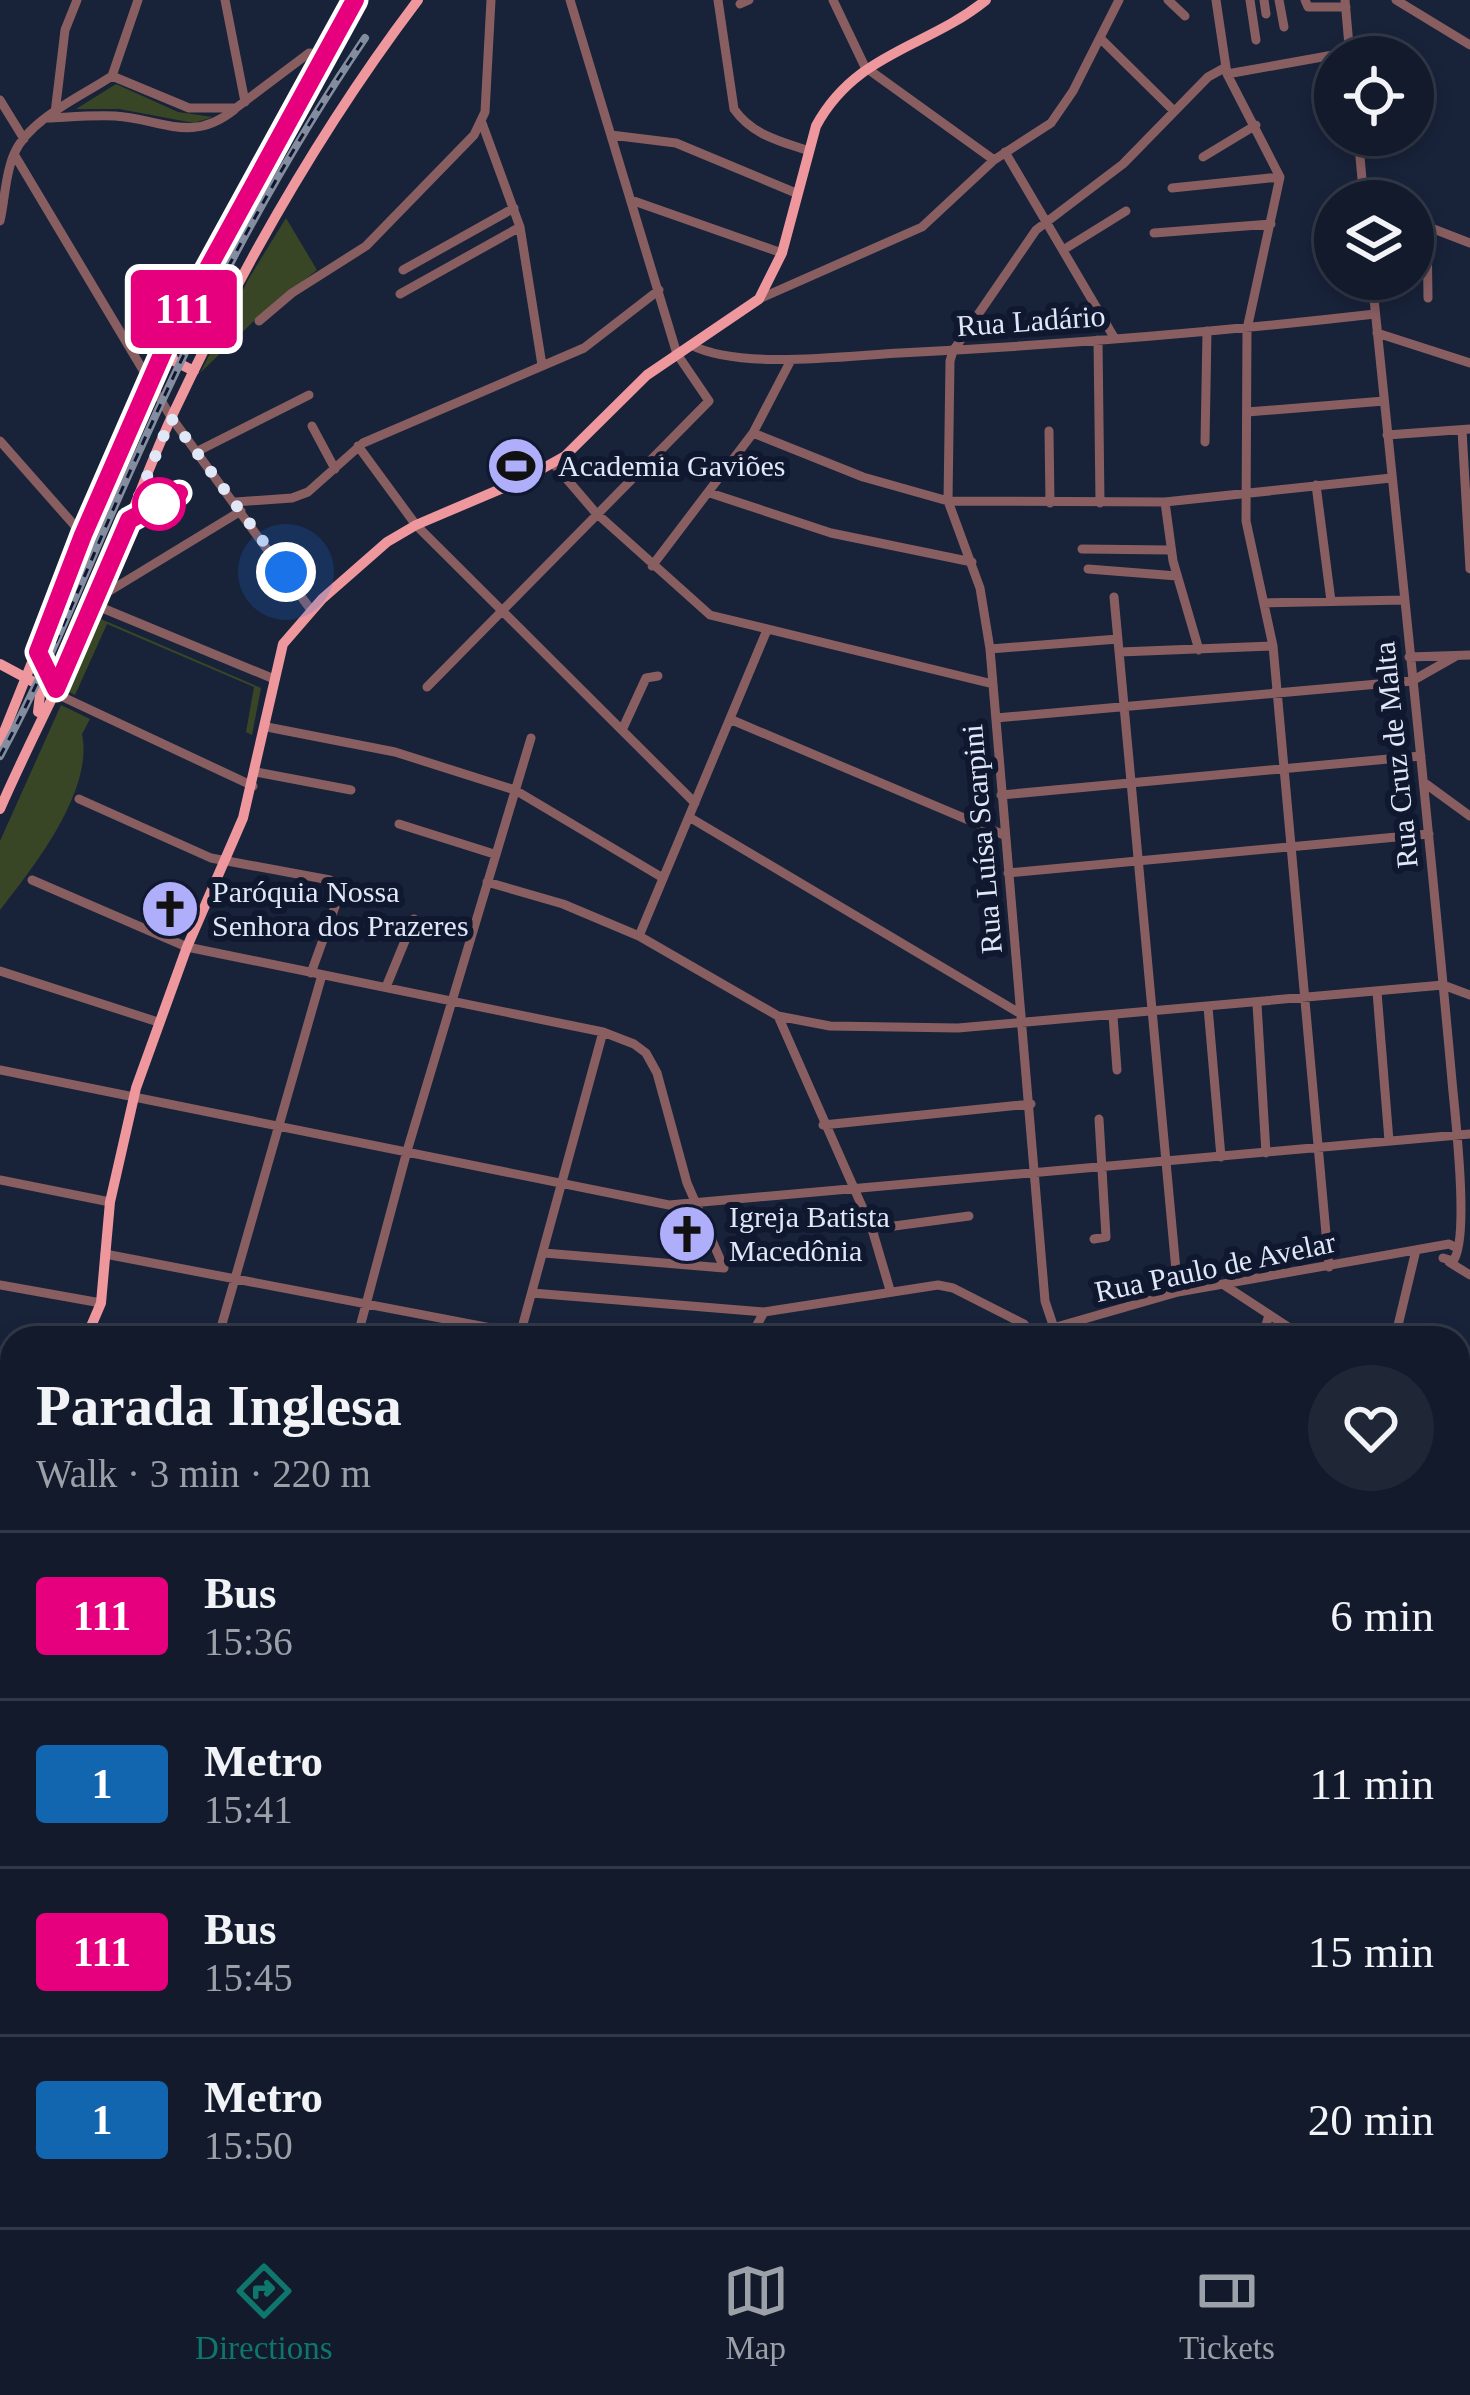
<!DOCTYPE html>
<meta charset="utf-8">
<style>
body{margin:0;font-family:"Times New Roman",serif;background:#1f2737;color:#f1f3f6;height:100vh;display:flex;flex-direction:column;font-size:45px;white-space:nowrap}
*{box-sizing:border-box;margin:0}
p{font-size:39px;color:#9ca1a9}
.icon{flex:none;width:66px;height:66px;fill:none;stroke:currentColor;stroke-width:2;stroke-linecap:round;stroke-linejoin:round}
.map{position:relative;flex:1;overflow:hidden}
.details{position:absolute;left:0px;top:1326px;width:1470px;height:903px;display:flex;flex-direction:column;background:#121a2b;border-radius:36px 36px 0 0;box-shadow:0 6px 18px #0003,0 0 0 3px #313847}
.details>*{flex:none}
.badge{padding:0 24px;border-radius:9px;font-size:42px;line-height:78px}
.tools{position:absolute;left:1314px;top:36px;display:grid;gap:24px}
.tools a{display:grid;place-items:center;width:120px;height:120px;border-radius:50%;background:#121a2b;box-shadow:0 6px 18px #0003,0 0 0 3px #313847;font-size:60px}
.you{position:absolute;width:60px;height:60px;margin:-30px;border:9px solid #fff;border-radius:50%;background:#1a73e8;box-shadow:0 0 0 18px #1a73e833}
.map>.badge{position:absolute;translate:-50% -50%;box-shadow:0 0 0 6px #fff}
.round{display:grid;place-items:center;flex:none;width:126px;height:126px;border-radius:63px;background:#1f2737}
.overview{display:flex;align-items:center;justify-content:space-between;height:204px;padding:0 36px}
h1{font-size:57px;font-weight:700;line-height:90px}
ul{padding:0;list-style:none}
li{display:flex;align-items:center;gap:36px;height:168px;padding:0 36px;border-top:3px solid #313847}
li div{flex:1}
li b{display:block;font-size:45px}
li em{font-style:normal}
li .badge{min-width:132px;font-weight:700;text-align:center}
.tab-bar{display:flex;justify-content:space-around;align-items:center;height:168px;border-top:3px solid #313847;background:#121a2b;font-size:33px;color:#9ca1a9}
.tab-bar a{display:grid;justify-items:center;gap:6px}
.tab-bar .active{color:#0f766e}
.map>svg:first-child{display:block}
.industrial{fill:#312919}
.green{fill:#384626}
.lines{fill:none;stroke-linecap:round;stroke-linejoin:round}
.minor{stroke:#885e61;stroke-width:9}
.major{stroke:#ee989e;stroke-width:10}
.rail-casing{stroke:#848da0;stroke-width:8}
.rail{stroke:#0f182f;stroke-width:3;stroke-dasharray:9;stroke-linecap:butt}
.line-casing{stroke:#fff;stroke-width:27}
.line{stroke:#e6007e;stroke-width:18}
.walk{stroke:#e0e8f8;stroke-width:12;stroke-dasharray:0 21.6}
.stop-dot{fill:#fff;stroke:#e6007e;stroke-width:6}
.labels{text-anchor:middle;stroke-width:12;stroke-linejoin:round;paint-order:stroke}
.street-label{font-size:30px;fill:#e0e8f8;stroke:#0f182f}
.poi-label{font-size:30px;fill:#e0e8f8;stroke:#0f182f;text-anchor:start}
</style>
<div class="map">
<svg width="1470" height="2227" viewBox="0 0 1470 2227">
<rect width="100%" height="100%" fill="#182239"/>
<!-- industrial -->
<path class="industrial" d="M974 2217H1214L1221 2227H957Z"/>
<!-- green -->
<path class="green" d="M116 84 178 112 213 117 194 123 119 109H76Z
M286 218 317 270 257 318 200 373 249 278Z
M101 619 261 688 252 735 246 732 254 687 107 624 75 695 67 691Z
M61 705 90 719 82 734C94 790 34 867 0 910V841Z"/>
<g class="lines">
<!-- minor -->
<path class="minor" d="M225 0 245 102
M718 0 734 109C752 135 780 141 809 151
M833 0 865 67 994 160
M1168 0 1185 16
M1216 0 1227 74 1280 177 1247 329 1246 521 1273 646 1329 1267
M1250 0 1256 40
M1264 0 1266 14
M1279 0 1284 27
M1305 0 1308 7H1346
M1345 0 1350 57
M1396 0 1470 45
M740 4 749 0
M1100 38 1174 111
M1227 74 1350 52 1359 57
M112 76 189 108H236L309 53 323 54
M112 76 138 0
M0 100 24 139
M55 113 65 30 77 0
M48 118C70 117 93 115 115 116 162 119 191 144 234 110
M482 123 520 227 542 365
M611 135 676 143 796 193
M1358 135 1364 201
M1005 152 1115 339
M14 154 171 417 311 610
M1203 157 1256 125
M1172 188 1280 177
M631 200 782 253
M0 221C5 200 5 174 14 154 29 119 82 96 112 76
M1413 221 1470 243
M1427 226 1428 298
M1154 233 1271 224
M1063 250 1126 211
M403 270 514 208
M1372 279C1399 546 1428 814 1452 1081 1455 1115 1470 1240 1453 1261L1443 1258
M400 294 520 227
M759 299 922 227 994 160 1051 123 1073 91 1119 0
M259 321 292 293 366 246 474 135 485 112 491 0
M1377 333 1470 363
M1098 340 1100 503
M691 345C740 370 844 356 900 353 1059 345 1218 332 1375 314
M1247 412 1384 401
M312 426 335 469
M1462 430 1470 569
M1049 431 1050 503
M753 433 863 477 948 501 1165 502 1391 478
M1387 435 1470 429
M0 441 83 535
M1205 442 1207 331
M358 446 416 525 695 803
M196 452 309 395
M553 463 595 512 710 615 993 684
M1316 485 1331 601
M710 493 831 533 972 562
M235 502 292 498 308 492 363 443 584 348 659 290
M1165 502 1173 561 1199 650
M1082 549 1170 550
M652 566 753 433 791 360
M1088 569 1177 576
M1114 597 1178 1292
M98 598 241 511
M1264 603 1404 600
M95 605 274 679
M990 649 1118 639
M1120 652 1273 646
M1409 657 1470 655
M427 687 709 401 677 354 570 0
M56 689 65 698 253 786
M996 718 1412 681 1456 656
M732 720 1004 835
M267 727 395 752 515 790 663 878
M623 728 646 678 658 676
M256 772 351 790
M1426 784 1470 816
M1001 795 1421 756
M79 799 211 858 330 880
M689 817 1021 1014
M399 824 494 854
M1008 873 1429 834
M32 880 187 947 603 1032 634 1044 646 1053 657 1073 687 1183 724 1268 544 1253
M487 882 563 904 639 936 778 1016 830 1026 958 1028 1443 985 1470 995
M639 936 767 630
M0 971 158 1022
M311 973 336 904
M386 987 414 919
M1377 992 1389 1141
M1257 1004 1266 1153
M1208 1007 1221 1157
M778 1016 872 1229 890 1290
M1113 1016 1117 1070
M0 1070 669 1205 1470 1134
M823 1125 1031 1104
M0 1180 110 1202
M872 1229 969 1216
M1094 1239 1106 1237 1099 1119
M105 1254 544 1338
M1449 1262 1470 1275
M0 1285 101 1303
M1224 1285 1305 1338
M532 1293 764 1312 938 1285 953 1288 1024 1324 1032 1334
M1054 1328 1045 1301 990 649 980 588 948 501 950 361 953 351 1036 230 1123 164 1208 77 1226 67
M520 1335 603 1032
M218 1338 322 975
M288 1338 290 1331
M357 1338 407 1151 531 738
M645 1338H650
M750 1338 764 1312
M1018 1338 1178 1292 1449 1244 1457 1248
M1262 1338 1269 1315
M1395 1338 1416 1250
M0 1396 12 1399
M1458 1434 1470 1442
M0 1561 12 1565
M1458 1591 1470 1599
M0 1701 12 1705
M1458 1751 1470 1690
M0 1822 12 1825
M1458 1874 1470 1880
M0 1922 12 1924
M1458 2003 1470 2014
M0 2014 12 2019
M619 2217 620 2227
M1262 2217 1269 2227
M530 2227 531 2217
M701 2227 702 2217
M884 2227 901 2217
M1287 2227 1297 2217"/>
<!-- major -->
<path class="major" d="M167 343 174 361 194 371
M38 652 56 689
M0 664 41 686 38 712
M0 742 83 535 167 343 355 0
M0 809C30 740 67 672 96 602 122 541 144 477 172 416 240 271 321 128 418 0
M86 1338 101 1303 110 1202 136 1088 187 947 243 818 283 644 322 599 387 542 416 525 524 479 565 456 647 375 759 299 782 253 816 126C856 52 927 48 986 0
M0 1488 12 1472
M1458 2120 1470 2110
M0 2130 12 2135
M239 2217 267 2227
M1381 2227 1385 2217"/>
<!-- rail casing -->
<g class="rail-casing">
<path id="rail" d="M0 756C53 659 91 556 137 456 202 310 275 170 365 38"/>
</g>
<!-- rail -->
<use href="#rail" class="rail"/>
</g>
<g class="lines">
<!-- line casing -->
<g class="line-casing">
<path id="line" d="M179 493 129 520 56 689 38 652 83 535 167 343 355 0"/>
</g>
<!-- line -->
<use href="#line" class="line"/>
<!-- walk -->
<path class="walk" d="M159 504 139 496 171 418 286 572"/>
</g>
<!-- icons -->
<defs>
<g id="stadium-disc" transform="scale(3)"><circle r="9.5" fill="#afaefa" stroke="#0f182f"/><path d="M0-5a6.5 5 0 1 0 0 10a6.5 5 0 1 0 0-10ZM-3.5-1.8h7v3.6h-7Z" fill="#111"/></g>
<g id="church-disc" transform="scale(3)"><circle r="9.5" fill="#afaefa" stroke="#0f182f"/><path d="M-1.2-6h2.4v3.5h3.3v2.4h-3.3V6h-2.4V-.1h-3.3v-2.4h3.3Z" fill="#111"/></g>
</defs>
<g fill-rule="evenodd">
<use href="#stadium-disc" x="516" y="466"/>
<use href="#church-disc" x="170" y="909"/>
<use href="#church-disc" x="687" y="1234"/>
</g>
<!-- markers -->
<circle class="stop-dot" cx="159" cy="504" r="24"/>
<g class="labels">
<!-- street labels -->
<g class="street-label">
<text transform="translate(1031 321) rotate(-4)" y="10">Rua Ladário</text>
<text transform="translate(1396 755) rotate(-96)" y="10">Rua Cruz de Malta</text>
<text transform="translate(982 839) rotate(-95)" y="10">Rua Luísa Scarpini</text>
<text transform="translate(1215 1267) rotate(-12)" y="10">Rua Paulo de Avelar</text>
</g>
<!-- poi labels -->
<g class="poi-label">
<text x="558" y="476">Academia Gaviões</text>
<text x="212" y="902">Paróquia Nossa<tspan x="212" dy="34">Senhora dos Prazeres</tspan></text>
<text x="729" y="1227">Igreja Batista<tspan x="729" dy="34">Macedônia</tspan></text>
</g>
</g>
</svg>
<div class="tools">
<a><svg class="icon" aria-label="locate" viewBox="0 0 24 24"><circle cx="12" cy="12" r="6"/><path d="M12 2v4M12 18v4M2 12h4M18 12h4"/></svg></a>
<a><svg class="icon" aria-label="layers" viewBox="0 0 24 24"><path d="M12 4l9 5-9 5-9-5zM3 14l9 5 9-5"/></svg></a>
</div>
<div class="you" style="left:286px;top:572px"></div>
<b class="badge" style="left:184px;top:309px;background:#e6007e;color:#fff">111</b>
<section class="details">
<div class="overview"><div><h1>Parada Inglesa</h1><p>Walk · 3 min · 220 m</p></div><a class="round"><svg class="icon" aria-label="heart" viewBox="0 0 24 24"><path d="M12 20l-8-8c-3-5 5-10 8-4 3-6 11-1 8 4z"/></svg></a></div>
<ul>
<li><span class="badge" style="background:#e6007e;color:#fff">111</span><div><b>Bus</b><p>15:36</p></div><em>6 min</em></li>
<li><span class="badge" style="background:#1266af;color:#fff">1</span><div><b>Metro</b><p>15:41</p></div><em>11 min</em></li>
<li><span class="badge" style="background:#e6007e;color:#fff">111</span><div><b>Bus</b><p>15:45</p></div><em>15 min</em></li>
<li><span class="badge" style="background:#1266af;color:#fff">1</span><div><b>Metro</b><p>15:50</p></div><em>20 min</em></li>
</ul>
</section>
</div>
<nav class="tab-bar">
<a class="active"><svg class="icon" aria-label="directions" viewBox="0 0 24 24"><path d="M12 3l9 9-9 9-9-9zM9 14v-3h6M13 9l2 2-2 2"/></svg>Directions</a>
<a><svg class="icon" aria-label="map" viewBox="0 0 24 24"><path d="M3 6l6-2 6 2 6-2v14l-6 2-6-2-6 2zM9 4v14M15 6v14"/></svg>Map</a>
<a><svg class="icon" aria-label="tickets" viewBox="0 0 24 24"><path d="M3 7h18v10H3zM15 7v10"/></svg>Tickets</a>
</nav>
